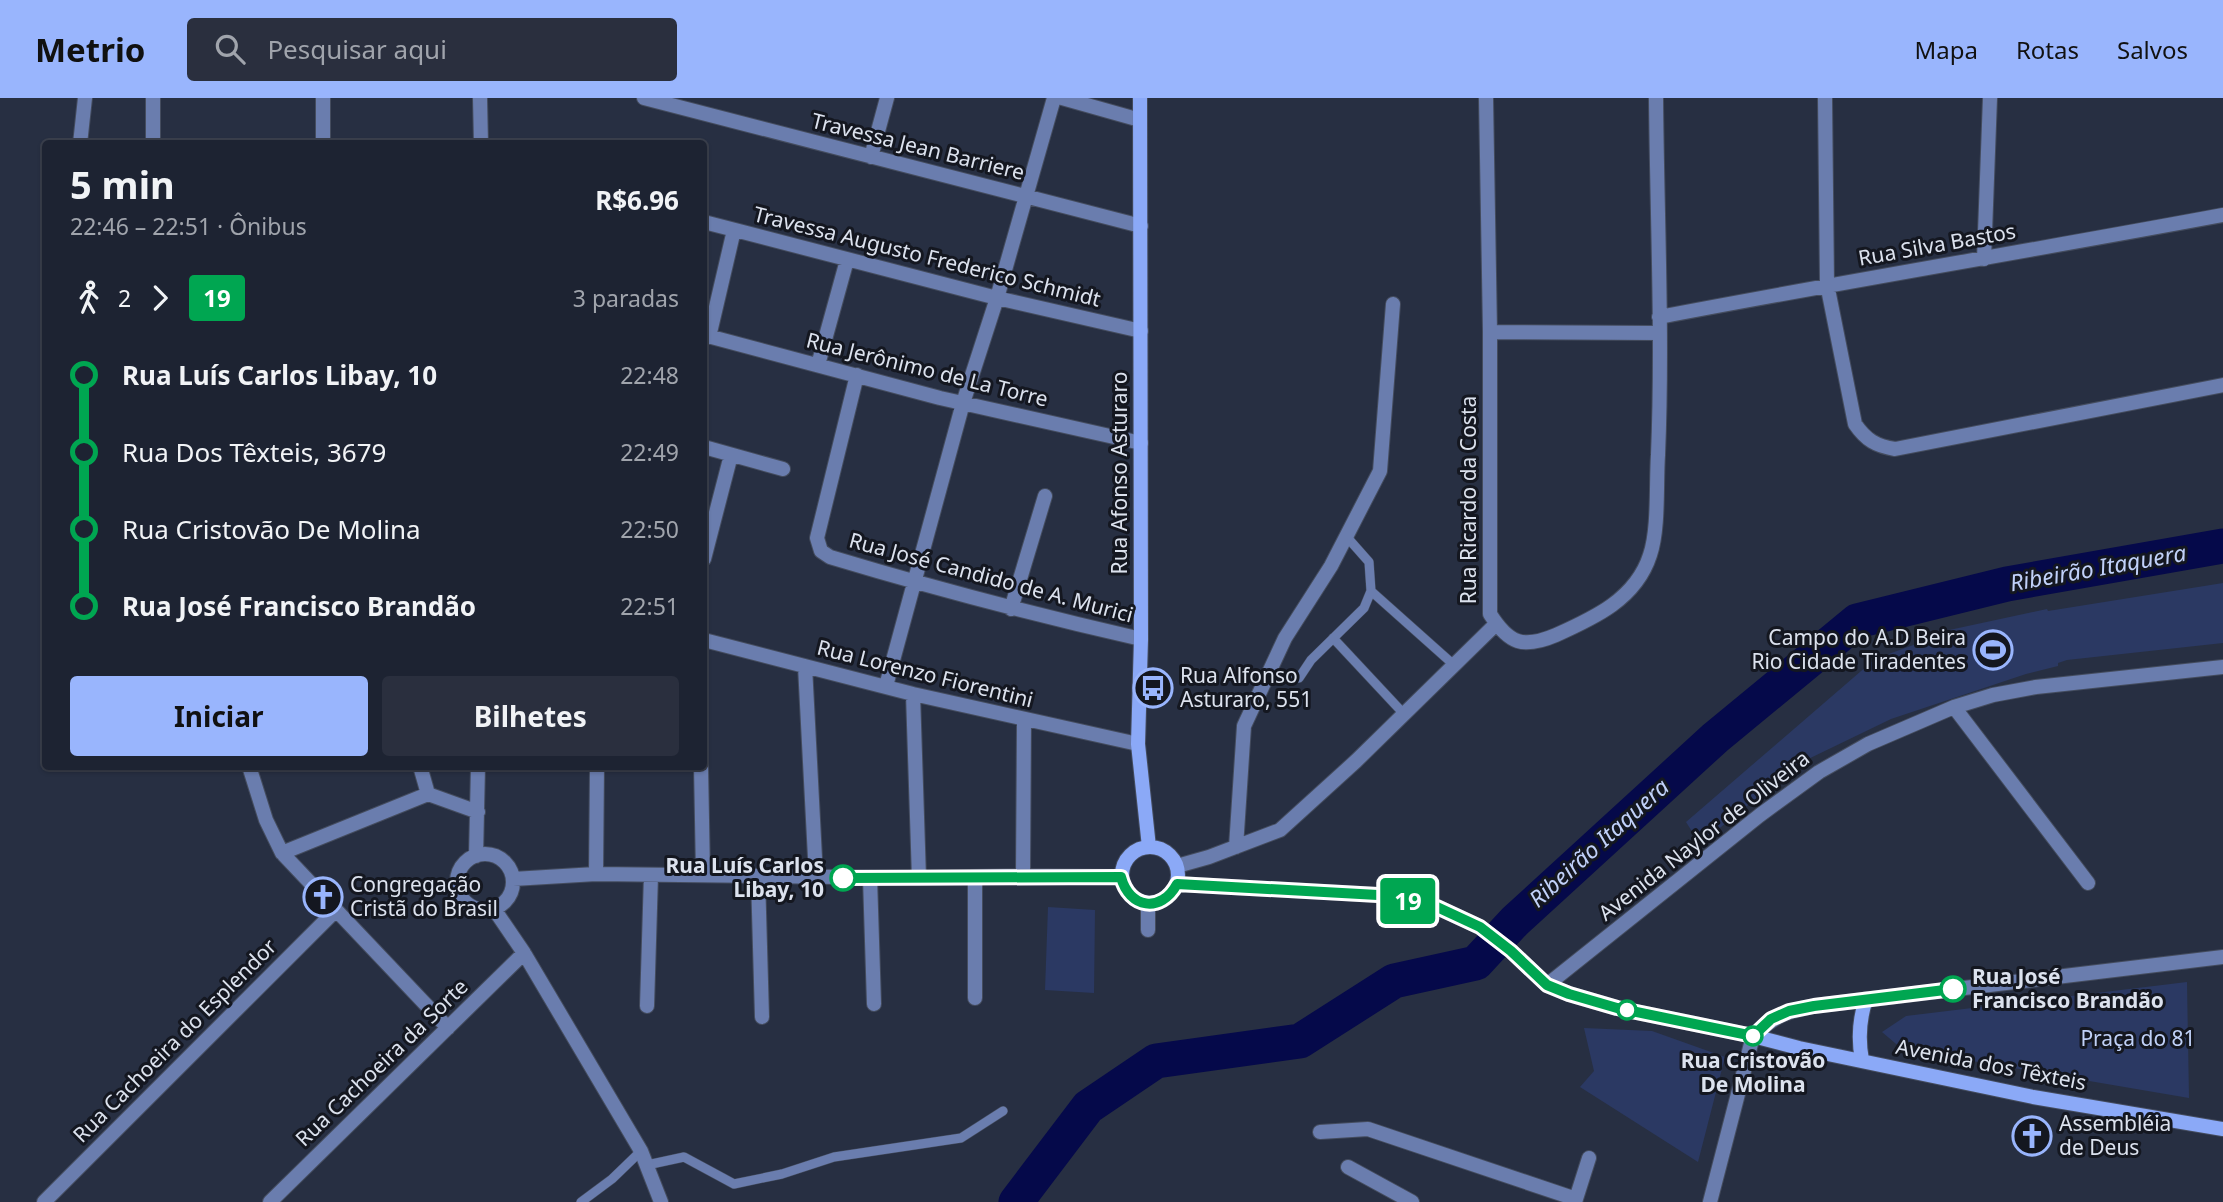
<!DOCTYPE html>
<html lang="pt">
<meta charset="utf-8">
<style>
body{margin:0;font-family:"Noto Sans",sans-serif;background:#2a2f3e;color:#f1f3f6;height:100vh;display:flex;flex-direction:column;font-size:26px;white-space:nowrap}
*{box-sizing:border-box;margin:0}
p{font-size:23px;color:#a0a4ac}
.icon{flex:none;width:38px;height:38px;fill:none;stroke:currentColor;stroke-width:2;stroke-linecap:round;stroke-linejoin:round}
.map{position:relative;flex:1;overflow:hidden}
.panel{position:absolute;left:42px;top:42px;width:665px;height:630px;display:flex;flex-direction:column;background:#1d2332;border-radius:7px;box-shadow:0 2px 5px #0004,0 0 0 2px #3b404d}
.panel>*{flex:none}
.badge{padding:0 14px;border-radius:5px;font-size:24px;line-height:46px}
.map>.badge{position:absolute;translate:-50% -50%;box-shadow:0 0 0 4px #fff}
.legs{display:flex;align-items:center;gap:10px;height:77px;padding:0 28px;font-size:23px}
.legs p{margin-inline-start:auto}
.summary{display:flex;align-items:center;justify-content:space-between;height:119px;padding:0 28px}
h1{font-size:38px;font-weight:700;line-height:52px}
.cta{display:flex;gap:14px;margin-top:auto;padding:14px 28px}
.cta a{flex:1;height:80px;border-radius:7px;background:#99b5fd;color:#111;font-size:28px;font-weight:700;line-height:80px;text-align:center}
.cta a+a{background:#2a2f3e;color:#f1f3f6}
ul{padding:0 28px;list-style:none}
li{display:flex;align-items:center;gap:24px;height:77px;font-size:26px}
li i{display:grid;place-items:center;width:10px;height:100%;margin:0 9px;background:currentColor}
li i::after{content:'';width:18px;height:18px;margin:-9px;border:5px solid;border-radius:50%;background:#1d2332}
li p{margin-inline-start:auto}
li:first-child i{background:linear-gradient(#0000 50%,currentColor 0)}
li:last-child i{background:linear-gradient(currentColor 50%,#0000 0)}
header{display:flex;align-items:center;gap:42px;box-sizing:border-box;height:98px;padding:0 35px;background:#99b5fd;color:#111}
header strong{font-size:33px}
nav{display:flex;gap:38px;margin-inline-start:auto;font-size:24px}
.search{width:490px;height:63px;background:#2a2f3e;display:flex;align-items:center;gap:18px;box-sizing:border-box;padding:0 24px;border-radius:7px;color:#a0a4ac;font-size:26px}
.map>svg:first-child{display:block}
.green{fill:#2b3963}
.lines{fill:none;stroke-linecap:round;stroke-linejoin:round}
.river{stroke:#05094a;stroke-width:35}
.lane-casing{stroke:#444c5e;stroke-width:10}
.street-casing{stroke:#444c5e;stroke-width:16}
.secondary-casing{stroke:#444c5e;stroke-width:16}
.lane{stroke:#6a7dae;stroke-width:9}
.street{stroke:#6a7dae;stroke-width:14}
.secondary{stroke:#8ba9f7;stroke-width:14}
.line-1-casing{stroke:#fff;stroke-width:16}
.line-1{stroke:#00a651;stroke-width:10}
.stop-1-dot{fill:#fff;stroke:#00a651;stroke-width:3.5}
.labels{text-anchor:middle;stroke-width:6;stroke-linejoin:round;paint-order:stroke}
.street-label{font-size:21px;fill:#dce2ee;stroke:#141720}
.poi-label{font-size:21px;fill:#dce2ee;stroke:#141720;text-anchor:start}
.stop-label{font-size:21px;font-weight:bold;fill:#dce2ee;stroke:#141720;text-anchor:end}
.park-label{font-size:21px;fill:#c0d1f8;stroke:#141720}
.water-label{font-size:23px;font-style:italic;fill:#c1d1f9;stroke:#141720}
</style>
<header>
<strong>Metrio</strong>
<div class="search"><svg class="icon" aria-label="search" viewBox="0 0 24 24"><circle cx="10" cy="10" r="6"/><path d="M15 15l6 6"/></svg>Pesquisar aqui</div>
<nav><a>Mapa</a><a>Rotas</a><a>Salvos</a></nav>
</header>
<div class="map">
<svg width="2223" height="1104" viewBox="0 0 2223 1104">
<rect width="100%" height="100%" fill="#272f42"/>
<!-- green -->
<path class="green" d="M2223 485V545L2067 562 2058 565V568L2026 576 1891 621 1800 665 1700 746 1686 724 1875 561 1927 542 1926 537 2047 511 2048 513Z
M1048 809 1095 812 1094 895 1045 892Z
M2187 884 2189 1000 1902 951 1882 934 1906 918Z
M1584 930 1652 933 1725 959 1698 1064 1580 989 1594 973Z"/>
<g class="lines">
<!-- river -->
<path class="river" d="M1016 1104 1088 1009 1156 963 1300 943 1394 883 1476 865 1515 823 1715 640 1857 523 2007 486 2223 448"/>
<!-- lane casing -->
<g class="lane-casing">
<path id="lane" d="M1346 438 1369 464 1371 493 1454 567
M1333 540 1404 616
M1267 578 1299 580 1311 562 1364 510 1371 493
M647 1067 684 1059 734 1086 782 1076 834 1059 961 1040 1003 1013
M581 1104 612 1081 641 1053"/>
</g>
<!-- street casing -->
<g class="street-casing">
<path id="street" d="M323 0V46
M480 0 481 46
M644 0 1141 128
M1062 0 1140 22
M1486 0 1490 234V516C1509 546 1523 551 1556 537 1594 520 1636 501 1650 457 1659 431 1656 385 1658 357 1663 238 1657 119 1656 0
M1825 0 1827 186 1855 326C1866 342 1876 348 1895 351L2223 287
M80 46 85 0
M153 46V0
M871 59 887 0
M704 124 997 200 1141 233
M1984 161 1990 0
M1659 219C1847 183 2035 152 2223 117
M1490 234 1659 235
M704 237 940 300 1141 345
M709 239 734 132
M818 267 847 162
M857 277 817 440 821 453 830 459C933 490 1036 517 1141 541
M704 349 783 371
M704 461 731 357
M1011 511 1045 398
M704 542 913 596 1138 646
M805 568 816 779
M886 588 963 305 997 200 1054 0
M913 596 919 780
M1954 609 2088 785
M249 668 266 722 282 755 448 930
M420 668 428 696
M701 668 703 776
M1236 749 1244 628 1285 540 1331 468 1380 373 1393 206
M282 755 428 696 478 714
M457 784a28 28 0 1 1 56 0a28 28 0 1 1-56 0Z
M476 758 478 668
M1177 768 1209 759 1280 732 1356 663 1496 526
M596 776 597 668
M1023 778 1024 622
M758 779 762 919
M870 780 874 906
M975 780V900
M513 781 596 776 919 780 1023 778 1121 779
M1148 806V832
M494 811 524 855 641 1053 661 1104
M1547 887 1760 717 1819 674 1868 646 1954 609 1993 597 2036 589 2223 569
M647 908 651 777
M1320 1034 1368 1031 1576 1101
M1348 1069 1412 1104
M44 1104 336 812
M270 1104 524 855
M1575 1104 1589 1060
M1710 1104 1753 938C1776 917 1785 914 1814 908L2223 859"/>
</g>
<!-- secondary casing -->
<g class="secondary-casing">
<path id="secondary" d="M1140 0 1141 541 1138 646 1149 749
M1122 777a28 28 0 1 1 56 0a28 28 0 1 1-56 0Z
M1177 786 1378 797 1437 809 1480 829 1511 853 1547 887 1569 896 1617 910 1753 938 1799 950 2033 999 2223 1031
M1862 962C1858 941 1859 922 1866 901"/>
</g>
<!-- lane -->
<use href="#lane" class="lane"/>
<!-- street -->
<use href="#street" class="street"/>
<!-- secondary -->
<use href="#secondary" class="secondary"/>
</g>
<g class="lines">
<!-- line-1 casing -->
<g class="line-1-casing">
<path id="line-1" d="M843 780 1121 779C1129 810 1161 816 1177 786L1378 797 1437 809 1480 829 1511 853 1547 887 1569 896 1617 910 1753 938 1771 921 1789 913 1814 908 1953 891"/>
</g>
<!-- line-1 -->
<use href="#line-1" class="line-1"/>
</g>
<!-- icons -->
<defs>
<g id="stadium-ring" transform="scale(2.0125)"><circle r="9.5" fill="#141720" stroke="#99b5fd" stroke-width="1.5"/><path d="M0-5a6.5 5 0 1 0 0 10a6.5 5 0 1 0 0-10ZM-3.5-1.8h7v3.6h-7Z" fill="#99b5fd"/></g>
<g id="bus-ring" transform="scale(2.0125)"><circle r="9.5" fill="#141720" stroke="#99b5fd" stroke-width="1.5"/><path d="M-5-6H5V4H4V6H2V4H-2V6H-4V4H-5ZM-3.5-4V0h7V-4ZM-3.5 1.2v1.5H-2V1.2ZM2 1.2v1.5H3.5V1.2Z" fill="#99b5fd"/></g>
<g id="church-ring" transform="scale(2.0125)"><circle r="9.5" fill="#141720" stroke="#99b5fd" stroke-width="1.5"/><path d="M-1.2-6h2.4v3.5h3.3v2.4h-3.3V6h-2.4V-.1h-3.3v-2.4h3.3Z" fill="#99b5fd"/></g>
</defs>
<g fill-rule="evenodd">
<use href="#stadium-ring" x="1993" y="552"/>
<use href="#bus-ring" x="1153" y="590"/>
<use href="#church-ring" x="323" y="799"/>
<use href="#church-ring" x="2032" y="1038"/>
</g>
<!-- markers -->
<g class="stop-1-dot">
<circle cx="843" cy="780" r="12"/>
<circle cx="1953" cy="891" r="12"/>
<circle cx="1627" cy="912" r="9"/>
<circle cx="1753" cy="938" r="9"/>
</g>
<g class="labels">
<!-- street labels -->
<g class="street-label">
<text transform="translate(918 49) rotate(14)" y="7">Travessa Jean Barriere</text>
<text transform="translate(1937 147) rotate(-10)" y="7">Rua Silva Bastos</text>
<text transform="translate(927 159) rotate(14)" y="7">Travessa Augusto Frederico Schmidt</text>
<text transform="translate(927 272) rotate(14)" y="7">Rua Jerônimo de La Torre</text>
<text transform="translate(1120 375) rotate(-90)" y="7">Rua Afonso Asturaro</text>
<text transform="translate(1469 402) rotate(-90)" y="7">Rua Ricardo da Costa</text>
<text transform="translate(991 480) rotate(15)" y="7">Rua José Candido de A. Murici</text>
<text transform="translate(925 576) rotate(14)" y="7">Rua Lorenzo Fiorentini</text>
<text transform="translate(1704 738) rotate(-38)" y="7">Avenida Naylor de Oliveira</text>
<text transform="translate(175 943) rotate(-45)" y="7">Rua Cachoeira do Esplendor</text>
<text transform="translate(382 965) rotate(-44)" y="7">Rua Cachoeira da Sorte</text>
<text transform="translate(1991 967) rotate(11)" y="7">Avenida dos Têxteis</text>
</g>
<!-- poi labels -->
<g class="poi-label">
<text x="1966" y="547" text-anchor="end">Campo do A.D Beira<tspan x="1966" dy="24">Rio Cidade Tiradentes</tspan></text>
<text x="1180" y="585">Rua Alfonso<tspan x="1180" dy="24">Asturaro, 551</tspan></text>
<text x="350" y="794">Congregação<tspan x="350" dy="24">Cristã do Brasil</tspan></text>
<text x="2059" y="1033">Assembléia<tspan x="2059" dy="24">de Deus</tspan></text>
</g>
<!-- stop labels -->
<g class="stop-label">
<text x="824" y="775">Rua Luís Carlos<tspan x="824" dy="24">Libay, 10</tspan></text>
<text x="1972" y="886" text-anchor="start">Rua José<tspan x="1972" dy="24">Francisco Brandão</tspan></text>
<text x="1753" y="970" text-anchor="middle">Rua Cristovão<tspan x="1753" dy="24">De Molina</tspan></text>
</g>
<!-- park labels -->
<g class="park-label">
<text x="2138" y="948">Praça do 81</text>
</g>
<!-- water labels -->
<g class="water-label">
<text transform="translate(2098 470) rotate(-10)" y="8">Ribeirão Itaquera</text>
<text transform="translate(1599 745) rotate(-42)" y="8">Ribeirão Itaquera</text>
</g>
</g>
</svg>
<b class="badge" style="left:1408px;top:803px;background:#00a651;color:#fff">19</b>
<section class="panel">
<div class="summary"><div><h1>5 min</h1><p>22:46 – 22:51 · Ônibus</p></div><b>R$6.96</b></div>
<div class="legs"><svg class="icon" aria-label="walk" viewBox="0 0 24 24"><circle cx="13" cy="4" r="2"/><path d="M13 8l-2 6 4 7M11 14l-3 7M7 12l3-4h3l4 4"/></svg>2<svg class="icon" aria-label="forward" viewBox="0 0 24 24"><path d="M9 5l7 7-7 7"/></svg><b class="badge" style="background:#00a651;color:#fff">19</b><p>3 paradas</p></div>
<ul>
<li><i style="color:#00a651"></i><b>Rua Luís Carlos Libay, 10</b><p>22:48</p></li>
<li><i style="color:#00a651"></i><span>Rua Dos Têxteis, 3679</span><p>22:49</p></li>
<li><i style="color:#00a651"></i><span>Rua Cristovão De Molina</span><p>22:50</p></li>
<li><i style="color:#00a651"></i><b>Rua José Francisco Brandão</b><p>22:51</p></li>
</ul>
<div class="cta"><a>Iniciar</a><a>Bilhetes</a></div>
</section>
</div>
